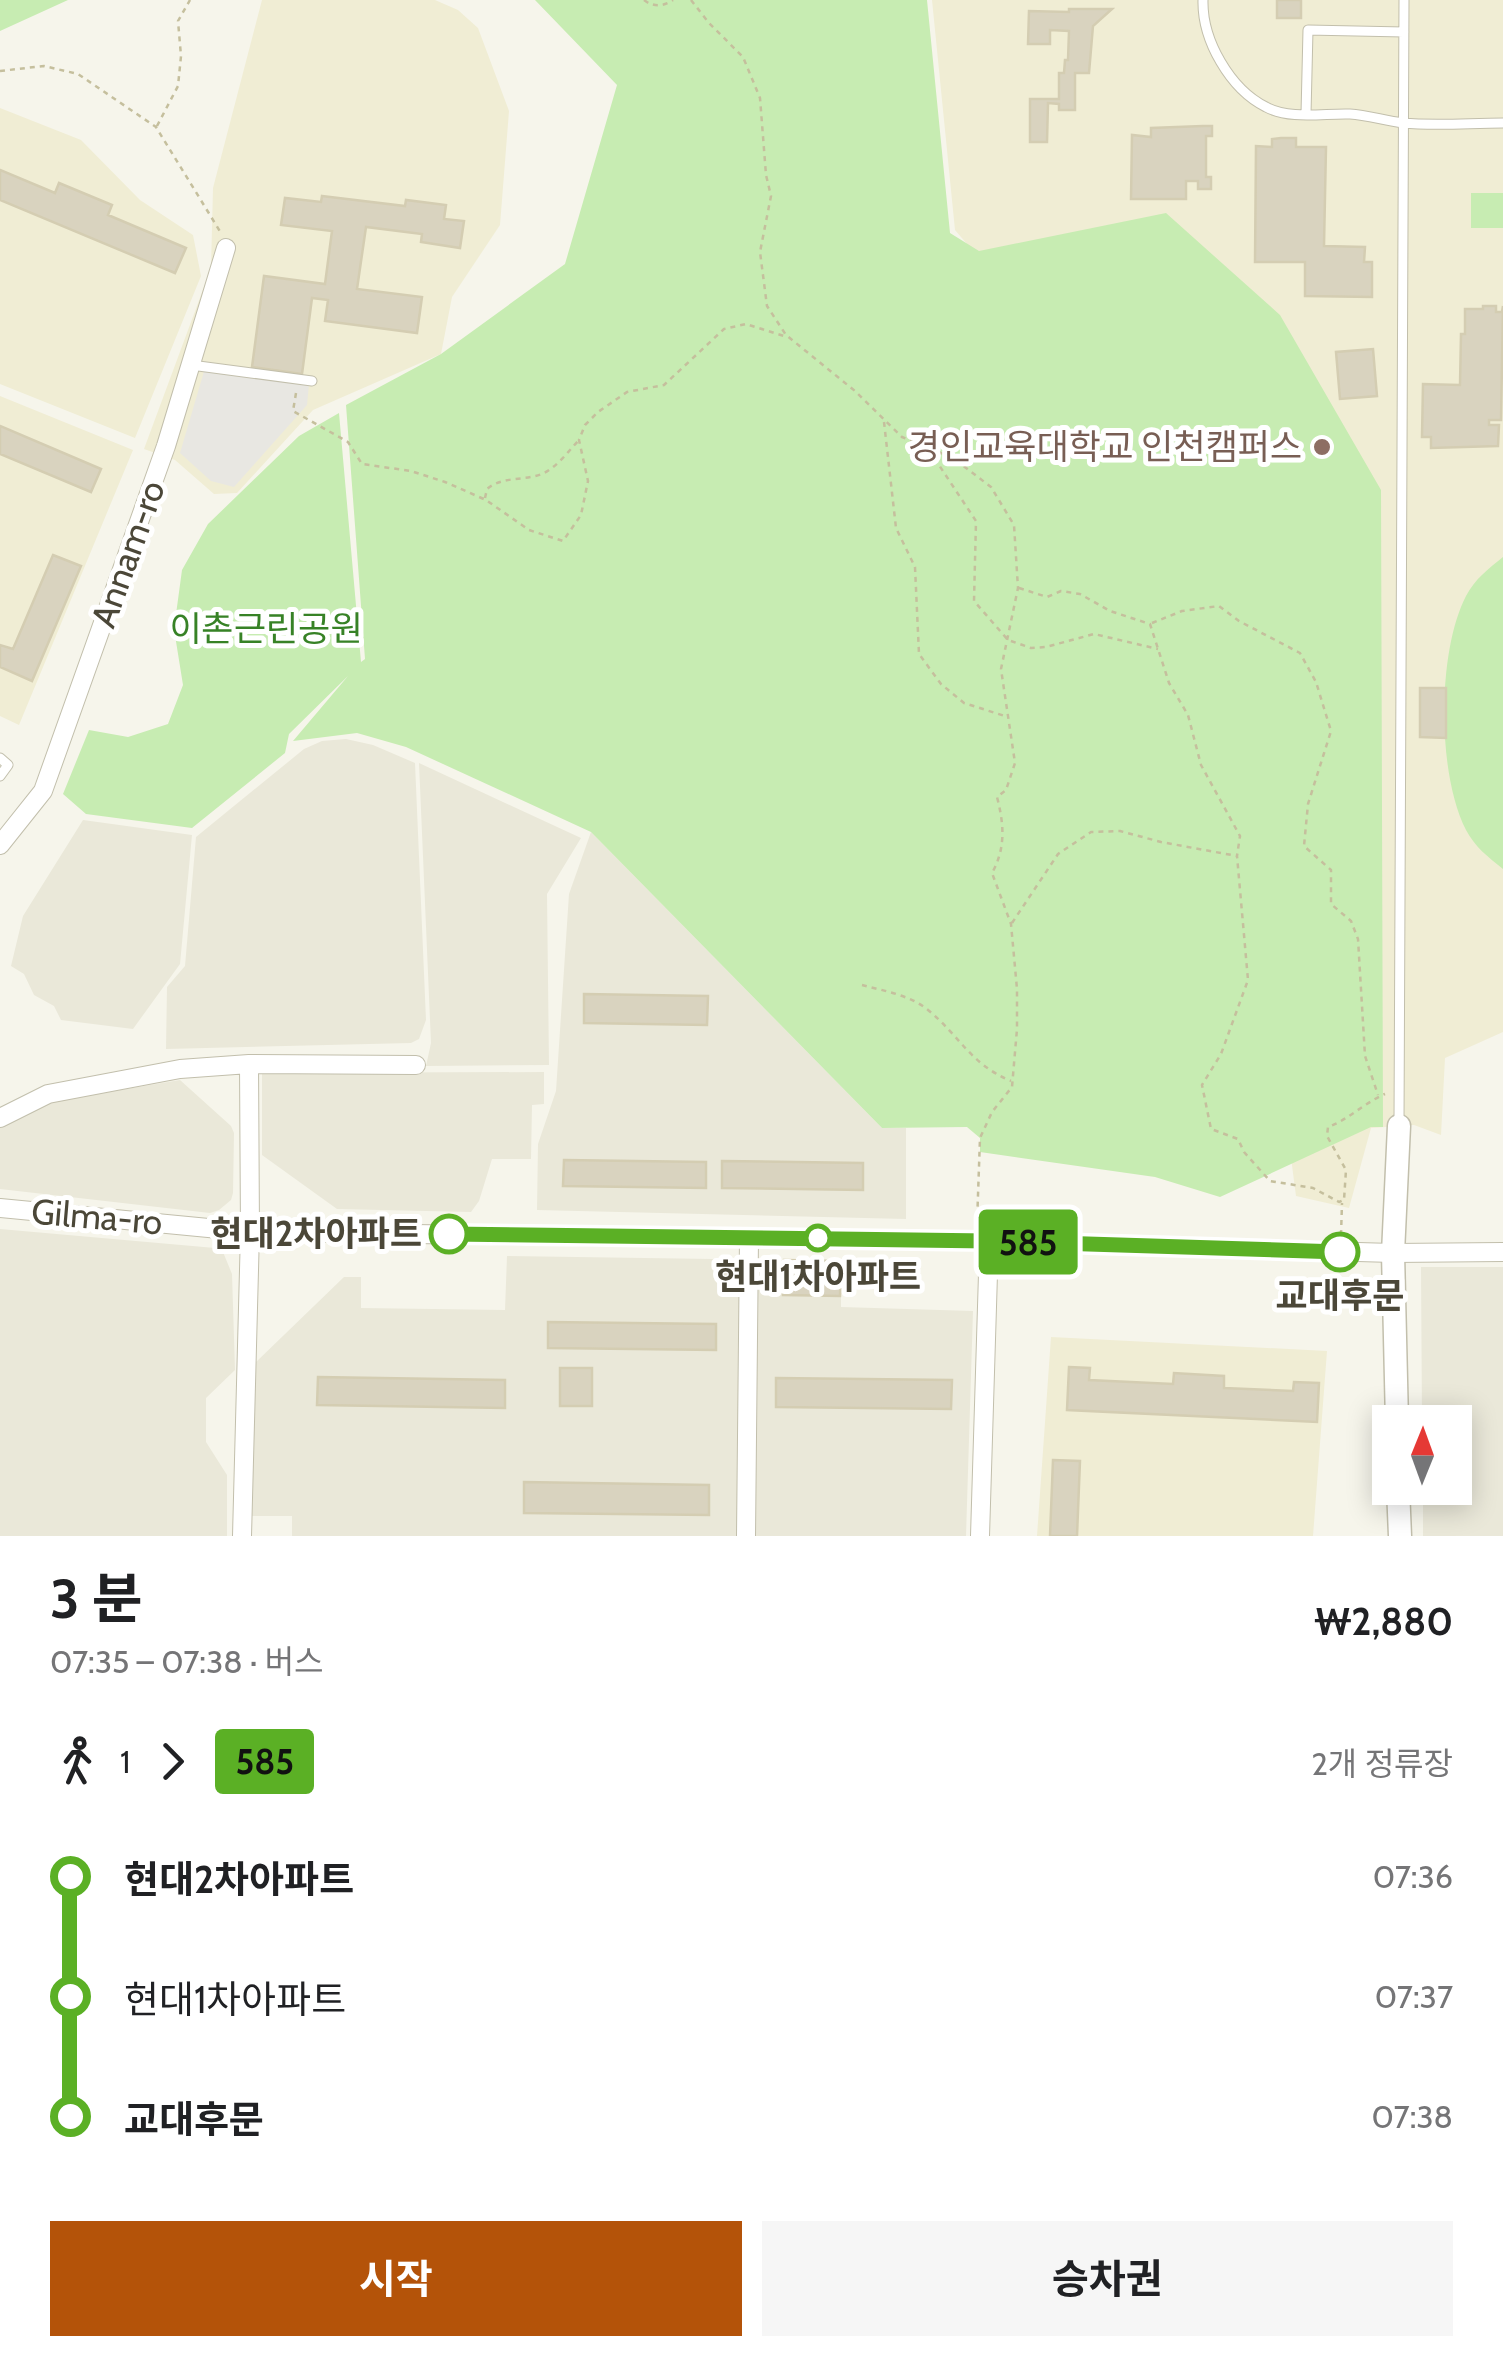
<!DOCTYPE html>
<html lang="ko">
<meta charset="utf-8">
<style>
body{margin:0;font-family:Cabin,"Noto Sans KR",sans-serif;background:#f6f6f6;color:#202124;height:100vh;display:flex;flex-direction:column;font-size:38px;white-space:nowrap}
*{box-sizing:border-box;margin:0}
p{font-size:32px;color:#757577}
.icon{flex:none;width:55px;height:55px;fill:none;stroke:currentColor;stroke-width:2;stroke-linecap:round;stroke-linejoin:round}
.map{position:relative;height:1536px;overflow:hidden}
.panel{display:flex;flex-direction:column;background:#fff;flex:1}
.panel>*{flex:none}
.badge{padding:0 20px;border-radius:8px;font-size:35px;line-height:65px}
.needle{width:65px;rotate:1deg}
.tools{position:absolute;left:1372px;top:1405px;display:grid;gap:20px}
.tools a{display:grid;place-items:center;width:100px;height:100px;border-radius:0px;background:#fff;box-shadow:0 5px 25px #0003;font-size:50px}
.map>.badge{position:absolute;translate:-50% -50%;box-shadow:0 0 0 5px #fff}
.legs{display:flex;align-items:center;gap:15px;height:110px;padding:0 50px;font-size:32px}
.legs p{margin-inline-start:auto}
.head{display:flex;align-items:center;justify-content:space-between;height:170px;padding:0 50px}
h1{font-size:55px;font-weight:700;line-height:75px}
.primary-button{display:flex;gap:20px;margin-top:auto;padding:20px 50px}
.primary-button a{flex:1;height:115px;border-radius:0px;background:#b45309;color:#fff;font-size:40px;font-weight:700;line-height:115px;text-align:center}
.primary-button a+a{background:#f6f6f6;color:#202124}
ul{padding:0 50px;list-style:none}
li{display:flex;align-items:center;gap:35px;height:120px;font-size:38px}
li i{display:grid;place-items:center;width:15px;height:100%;margin:0 12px;background:currentColor}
li i::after{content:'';width:25px;height:25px;margin:-12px;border:8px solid;border-radius:50%;background:#fff}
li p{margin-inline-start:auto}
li:first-child i{background:linear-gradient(#0000 50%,currentColor 0)}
li:last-child i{background:linear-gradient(currentColor 50%,#0000 0)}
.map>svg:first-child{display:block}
.residential{fill:#eae8d9}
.education{fill:#f0edd4}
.green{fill:#c7ecb2}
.parking{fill:#e8e7e2}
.building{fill:#d9d3bf;stroke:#d4cdb2;stroke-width:2.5}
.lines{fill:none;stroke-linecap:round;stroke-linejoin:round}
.service-casing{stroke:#c2bfac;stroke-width:11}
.minor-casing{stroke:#c2bfac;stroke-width:20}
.tertiary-casing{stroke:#c2bfac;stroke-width:25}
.path{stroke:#c5bf9d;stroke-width:2.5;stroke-dasharray:5 5;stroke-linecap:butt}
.service{stroke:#fff;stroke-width:9}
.minor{stroke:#fff;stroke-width:18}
.tertiary{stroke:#fff;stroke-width:22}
.line-1-casing{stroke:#fff;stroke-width:22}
.line-1{stroke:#5bb025;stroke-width:15}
.education-dot{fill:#8d6e63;stroke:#fff;stroke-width:4}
.stop-1-dot{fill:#fff;stroke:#5bb025;stroke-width:5}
.labels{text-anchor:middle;stroke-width:10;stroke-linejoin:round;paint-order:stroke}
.education-label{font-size:35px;fill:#785e54;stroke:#fff;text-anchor:end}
.street-label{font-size:35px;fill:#4b4738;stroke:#fff}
.park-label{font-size:35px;fill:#378226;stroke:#fff}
.stop-label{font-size:35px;font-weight:bold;fill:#4b4738;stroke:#fff}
</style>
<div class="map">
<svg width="1503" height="1536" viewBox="0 0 1503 1536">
<rect width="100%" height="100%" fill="#f6f5eb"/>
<!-- residential -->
<path class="residential" d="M346 739 373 745 415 763 426 1020 419 1039 411 1043 166 1049 167 987 185 966 196 837 304 749 322 741Z
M419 763 581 838 547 894 549 1065 426 1066 431 1043Z
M83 820 192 835 180 964 133 1029 61 1020 54 1006 34 995 24 974 11 966 23 916Z
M591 832 882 1128H906V1219L537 1210 538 1144 556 1091 569 894Z
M544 1072V1104L532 1105 531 1159H492L479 1201 471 1212 337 1209 262 1155V1073Z
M180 1080 231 1126 234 1133 233 1193 231 1200 219 1210 210 1213 0 1189V1126L48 1102Z
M0 1229 215 1248 223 1252 232 1274 235 1370 206 1398V1442L227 1475V1536H0Z
M507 1256 841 1261V1307L973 1311 966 1536H292V1516H252L255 1363 344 1277H361V1308L505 1310Z
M1421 1267H1503V1536H1423V1488H1455V1422H1422Z"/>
<!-- education -->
<path class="education" d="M262 0H435L458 10 478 28 509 111 500 225 452 297 441 354 313 410 237 493 214 494 175 460 144 449 211 268 213 188Z
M932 0H1503V1032L1445 1058 1441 1135 1414 1125 1371 1128 1349 1208 1296 1196 1273 1020 1327 665 955 230Z
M0 108 81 140 140 200 193 235 201 276 135 438 0 384Z
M0 396 133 450 19 725 0 716Z
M1051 1337 1327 1351 1313 1536H1037Z"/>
<!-- green -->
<path class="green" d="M0 0H68L0 31Z
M535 0H927L950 233 979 251 1166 213 1280 315 1381 490 1383 1127H1371L1220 1197 1155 1177 980 1152V1138L967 1127 882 1128 591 832 406 747 357 733 293 741 348 676 289 734 285 753 192 828 86 814 63 794 89 730 128 737 168 724 183 685 174 629 182 570 208 524 299 436 339 413 361 662 365 659 346 405 441 354 565 264 617 85Z
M1471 193H1503V228H1471Z
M1503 557V869C1488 857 1475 847 1466 830 1437 774 1437 652 1466 596 1475 579 1488 569 1503 557Z"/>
<!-- parking -->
<path class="parking" d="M205 368 309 384 307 405 234 487 211 481 180 453Z"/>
<!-- building -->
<path class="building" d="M1277 0H1301V18H1277Z
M1069 9H1112L1093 26 1089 73H1075V110H1059V104L1048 103 1047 142H1030V99H1059V73H1064L1065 60H1068L1069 31 1050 30V44H1028L1029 11 1069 12Z
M1203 126H1212V136H1206V177H1211V189H1198V181H1186V199H1131L1132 135 1151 137V128Z
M1281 138H1296V147H1326L1324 246 1365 247 1364 262H1372V297L1305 296V262H1255L1256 146 1272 147V139Z
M0 170 55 193 59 183 112 205 108 215 186 248 175 273 0 200Z
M322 196 405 206 406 200 446 205 444 219 464 221 460 248 421 242 422 234 366 227 357 289 422 297 417 333 325 321 328 300 312 298 302 374 252 367 264 276 325 284 332 231 281 225 285 198 321 202Z
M1483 306H1496V312H1502L1503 306 1501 420H1489V425H1499L1498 446 1431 448V437H1422L1423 384 1460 385 1461 334H1465V309H1483Z
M1373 349 1377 396 1340 399 1336 352Z
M0 426 101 469 91 492 0 454Z
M53 555 81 566 32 681 0 667V645L13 649Z
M1420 688H1446V738L1420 737Z
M584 994 708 996 707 1025 584 1023Z
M564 1160 706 1162V1188L563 1186Z
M722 1161 863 1163V1190L722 1188Z
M784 1260 841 1261 840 1296 783 1295Z
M548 1322 716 1324V1350L548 1348Z
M1069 1367 1090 1368 1089 1380 1173 1384 1174 1373 1224 1376V1388L1293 1391 1294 1382 1319 1383 1317 1422 1067 1410Z
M560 1368H592V1406H560Z
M318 1377 505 1380V1408L317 1405Z
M776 1378 952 1380 951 1409 776 1407Z
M1053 1460 1080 1461 1077 1536H1050Z
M524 1482 709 1485V1515L524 1513Z"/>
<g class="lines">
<!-- service casing -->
<g class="service-casing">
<path id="service" d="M1203 0C1202 40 1230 89 1266 107 1290 120 1324 113 1350 114 1368 115 1385 121 1403 123 1436 126 1470 123 1503 123
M1306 114 1308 30 1404 32
M191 365 312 381
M0 758 8 765 0 776
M1399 1123 1404 0"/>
</g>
<!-- minor casing -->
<g class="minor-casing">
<path id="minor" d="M0 845 43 791 166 446 226 248
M0 1118 48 1094 180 1069 249 1064 416 1065
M0 1208 250 1232 976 1241 1393 1253 1503 1252
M242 1536 250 1232 249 1064
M746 1536 749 1238
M980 1536 989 1241"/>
</g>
<!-- tertiary casing -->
<g class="tertiary-casing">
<path id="tertiary" d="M1397 1422 1393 1253 1399 1126
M1398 1488 1400 1536"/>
</g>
<!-- path -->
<path class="path" d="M644 0C653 7 663 7 673 0
M691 0 709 23 743 57 760 98 766 175 771 196 760 252 767 306 786 335 855 391 902 437 953 458 991 487 1014 525 1018 588 1001 669 1015 763 1006 790 997 797C1004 824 1006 848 992 873L1011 924 1017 989V1029L1012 1087 992 1112 980 1138 977 1224
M0 71 44 66 78 74 156 127 221 233
M157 126 178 86 181 56 178 21 190 0
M296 393 293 411 348 442 362 464 411 471 445 482 486 500 529 530 563 541 581 515 588 481 579 440 585 425 598 412 627 392 664 385 724 329 746 324 784 336
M884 422 896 528 915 567 919 654 941 684 964 703 1008 717
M929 450 976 521 974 601 1008 640 1031 648 1046 647 1094 634 1158 649
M485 498 487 489C502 476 524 481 542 474 557 467 567 453 578 441
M1019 588 1047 597 1061 591 1080 594 1110 611 1150 624 1169 683 1188 715 1201 765 1240 836 1237 856 1248 980 1221 1054 1202 1085 1211 1129 1238 1139 1244 1152 1270 1181 1313 1188 1339 1202 1344 1200 1346 1170 1327 1136 1328 1127C1348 1120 1364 1103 1385 1094
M1152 623 1182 611 1219 606 1239 621 1300 653 1316 682 1331 731 1308 804 1304 846 1331 870V904L1351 921 1358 939 1365 1056 1378 1095
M1012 923 1058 854 1091 832 1120 831 1161 842 1237 856
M862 985C884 991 910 995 928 1010 960 1036 970 1064 1011 1081
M1341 1235 1342 1203"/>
<!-- service -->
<use href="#service" class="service"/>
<!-- minor -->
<use href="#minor" class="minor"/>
<!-- tertiary -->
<use href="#tertiary" class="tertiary"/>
</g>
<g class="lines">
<!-- line-1 casing -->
<g class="line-1-casing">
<path id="line-1" d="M449 1234 989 1241 1340 1252"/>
</g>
<!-- line-1 -->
<use href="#line-1" class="line-1"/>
</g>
<!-- markers -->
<circle class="education-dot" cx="1322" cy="447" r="10"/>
<g class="stop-1-dot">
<circle cx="449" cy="1234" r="18"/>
<circle cx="818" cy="1238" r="12"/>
<circle cx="1340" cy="1252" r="18"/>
</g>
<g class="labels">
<!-- education labels -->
<g class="education-label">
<text x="1302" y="459">경인교육대학교 인천캠퍼스</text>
</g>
<!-- street labels -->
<g class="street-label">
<text transform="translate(128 554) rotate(-70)" y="12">Annam-ro</text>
<text transform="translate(97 1217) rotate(5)" y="12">Gilma-ro</text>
</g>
<!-- park labels -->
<g class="park-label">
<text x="266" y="641">이촌근린공원</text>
</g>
<!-- stop labels -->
<g class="stop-label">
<text x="422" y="1246" text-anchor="end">현대2차아파트</text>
<text x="818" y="1289">현대1차아파트</text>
<text x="1340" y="1308">교대후문</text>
</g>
</g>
</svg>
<div class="tools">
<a><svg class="needle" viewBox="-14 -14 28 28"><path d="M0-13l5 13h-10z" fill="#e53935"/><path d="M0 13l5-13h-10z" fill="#757577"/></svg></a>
</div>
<b class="badge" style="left:1028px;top:1242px;background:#5bb025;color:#111">585</b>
</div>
<section class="panel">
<div class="head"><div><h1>3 분</h1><p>07:35 – 07:38 · 버스</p></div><b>₩2,880</b></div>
<div class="legs"><svg class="icon" aria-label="walk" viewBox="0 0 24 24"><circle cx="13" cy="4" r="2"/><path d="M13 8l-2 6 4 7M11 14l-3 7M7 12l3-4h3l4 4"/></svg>1<svg class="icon" aria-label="forward" viewBox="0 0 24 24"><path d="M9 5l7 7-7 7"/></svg><b class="badge" style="background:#5bb025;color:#111">585</b><p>2개 정류장</p></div>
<ul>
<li><i style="color:#5bb025"></i><b>현대2차아파트</b><p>07:36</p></li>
<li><i style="color:#5bb025"></i><span>현대1차아파트</span><p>07:37</p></li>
<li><i style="color:#5bb025"></i><b>교대후문</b><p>07:38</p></li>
</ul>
<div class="primary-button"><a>시작</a><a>승차권</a></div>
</section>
